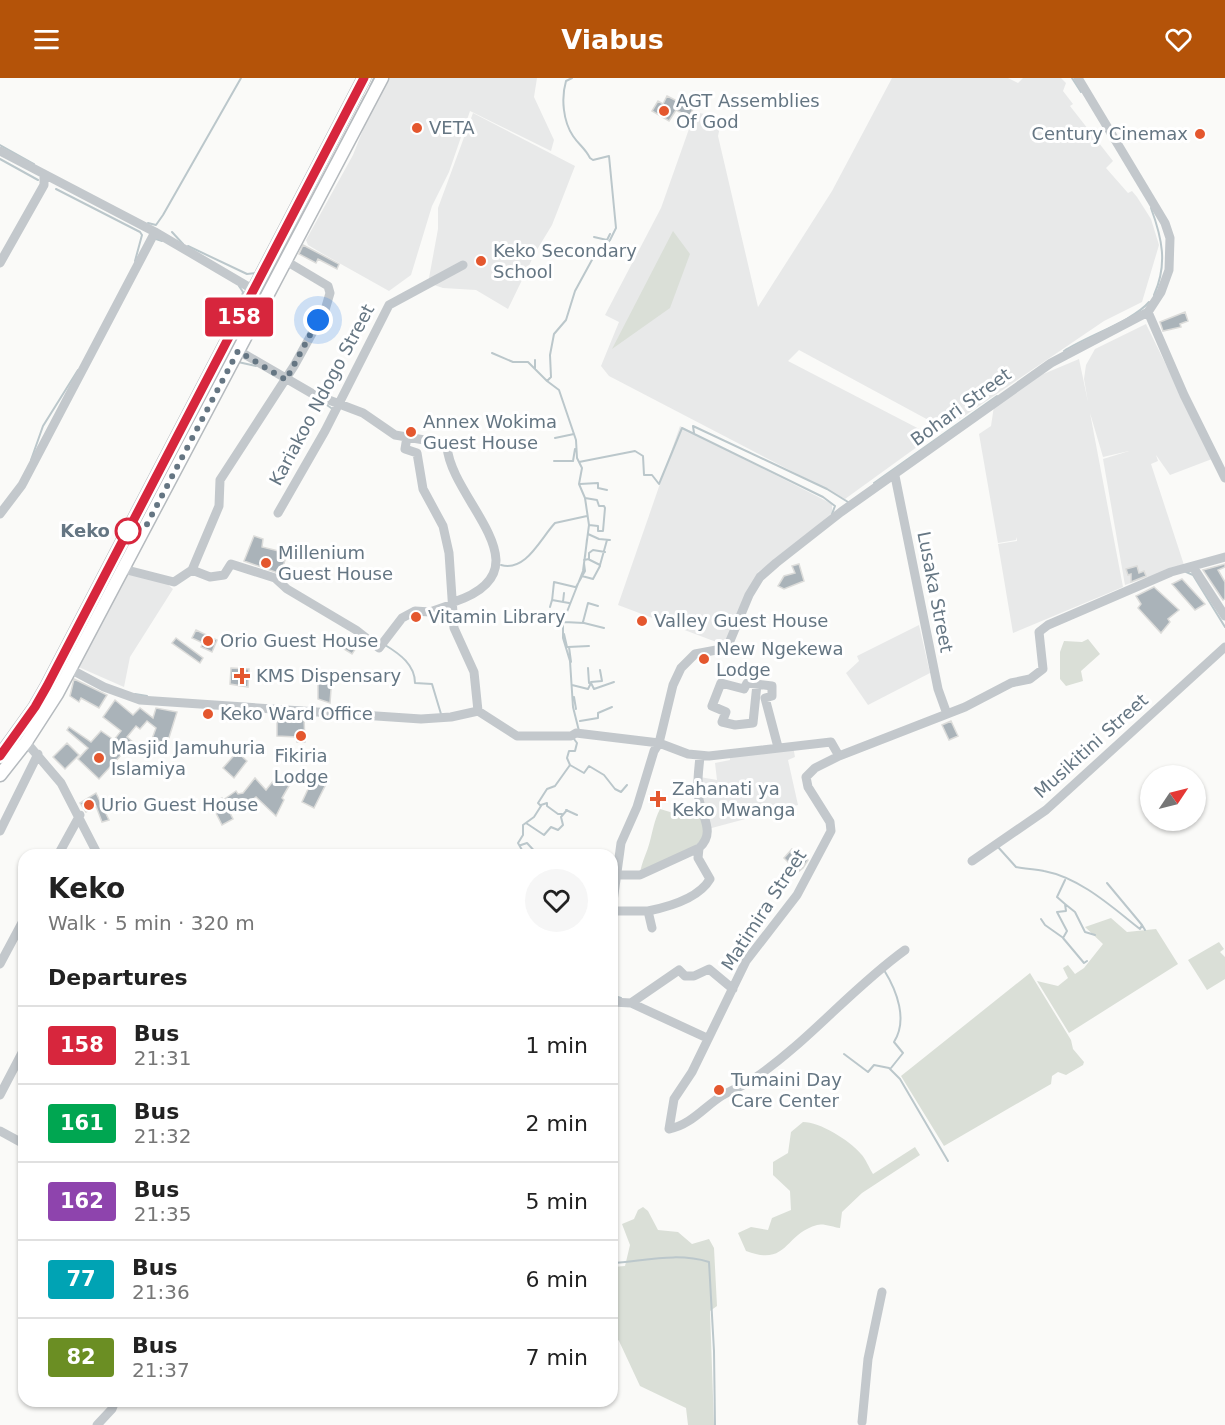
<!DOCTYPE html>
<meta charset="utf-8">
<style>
body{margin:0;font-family:"DejaVu Sans",sans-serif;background:#f6f6f6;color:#222;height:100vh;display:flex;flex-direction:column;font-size:22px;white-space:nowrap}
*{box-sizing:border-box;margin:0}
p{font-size:20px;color:#767676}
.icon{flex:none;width:33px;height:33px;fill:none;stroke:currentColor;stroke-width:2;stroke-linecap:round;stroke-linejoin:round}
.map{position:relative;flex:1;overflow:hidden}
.sheet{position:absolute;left:18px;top:771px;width:600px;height:558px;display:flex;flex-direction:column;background:#fff;border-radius:18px;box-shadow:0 2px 4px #0004}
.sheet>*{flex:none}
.badge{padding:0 12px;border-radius:4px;font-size:21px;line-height:39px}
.needle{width:39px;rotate:55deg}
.fabs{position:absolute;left:1140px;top:687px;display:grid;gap:12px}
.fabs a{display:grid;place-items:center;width:66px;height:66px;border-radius:50%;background:#fff;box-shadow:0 2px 4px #0004;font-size:30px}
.you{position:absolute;width:30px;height:30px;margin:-15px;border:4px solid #fff;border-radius:50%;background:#1a73e8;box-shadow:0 0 0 9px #1a73e833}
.map>.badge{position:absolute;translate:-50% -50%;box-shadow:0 0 0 3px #fff}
h2{padding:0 30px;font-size:22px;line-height:54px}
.round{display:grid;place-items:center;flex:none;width:63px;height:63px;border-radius:32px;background:#f6f6f6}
.head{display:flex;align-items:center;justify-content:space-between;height:102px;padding:0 30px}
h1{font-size:28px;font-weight:700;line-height:45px}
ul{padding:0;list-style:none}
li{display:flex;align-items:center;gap:18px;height:78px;padding:0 30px;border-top:2px solid #e0e0e0}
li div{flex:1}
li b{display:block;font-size:22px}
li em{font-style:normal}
li .badge{min-width:66px;font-weight:700;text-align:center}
header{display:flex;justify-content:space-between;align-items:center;height:78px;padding:0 30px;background:#b45309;color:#fff;font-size:27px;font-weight:700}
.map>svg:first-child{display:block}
.built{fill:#e8e9e9}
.green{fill:#dadfd7}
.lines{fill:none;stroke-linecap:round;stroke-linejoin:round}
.stream{stroke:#bbc7cb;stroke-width:2}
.building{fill:#aab3b9;stroke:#dcdcda;stroke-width:1.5}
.major-casing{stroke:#b5babe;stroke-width:15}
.minor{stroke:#c3c8cc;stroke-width:9}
.major{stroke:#fff;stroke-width:12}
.line-casing{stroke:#fff;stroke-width:14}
.line{stroke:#d7263d;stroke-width:9}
.walk{stroke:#657683;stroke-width:6;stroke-dasharray:0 10.8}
.poi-dot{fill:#e4572e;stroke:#fff;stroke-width:2}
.stop-dot{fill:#fff;stroke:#d7263d;stroke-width:3}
.labels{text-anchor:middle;stroke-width:6;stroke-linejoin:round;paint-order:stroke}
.poi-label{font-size:18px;fill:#657683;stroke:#fff;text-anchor:start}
.street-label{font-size:18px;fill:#657683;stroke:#fff}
.stop-label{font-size:18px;font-weight:bold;fill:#657683;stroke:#fff;text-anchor:end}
</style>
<header><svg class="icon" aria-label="menu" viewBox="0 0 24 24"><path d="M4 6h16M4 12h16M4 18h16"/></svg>Viabus<svg class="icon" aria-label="heart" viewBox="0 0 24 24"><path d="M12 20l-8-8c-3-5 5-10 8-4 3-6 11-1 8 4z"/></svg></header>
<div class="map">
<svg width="1225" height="1347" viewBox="0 0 1225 1347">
<rect width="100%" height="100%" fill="#fafaf8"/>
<!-- built -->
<path class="built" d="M388 0H537L534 19 554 62 551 73 470 33 449 94 432 128 411 197 389 213 323 176 308 167 306 162 353 77 370 34Z
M892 0H1008L1018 5 1023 0H1061L1066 5 1063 13 1073 26 1070 28 1113 83 1106 90 1128 115 1132 113 1137 119 1151 141 1159 167 1142 224 1104 243 945 351 799 272 788 283 927 355 928 361 845 421 609 298 601 288 619 244 605 237 661 130 695 34 722 40 718 58 758 229 832 113Z
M473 35 575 88 552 147 535 175 508 231 476 212 443 210 434 207 429 200 438 151V130Z
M1146 246 1212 381 1170 397 1156 377 1158 383 1151 386 1184 487 1125 507 1103 381 1129 373 1103 379 1090 335 1123 509 1013 555 998 466 1017 463V459L1016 462 998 465 979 356 991 348 994 328 1041 297 1079 281 1088 324 1084 301 1086 287 1095 271Z
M680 348 832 426V435L778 481 758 494 727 568 618 527Z
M125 493 166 505 173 511 130 579 124 609 74 587Z
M919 547 930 595 868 627 846 595 859 583 857 578Z
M793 668 795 679 788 682 798 727 708 751 700 699 717 702 715 685 730 682 729 675Z"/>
<!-- green -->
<path class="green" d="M673 153 690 176 670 230 612 271Z
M1088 561 1100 576 1081 593 1083 603 1066 608 1060 601V574L1064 563 1082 564Z
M660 731C674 735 685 740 699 734L706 757 691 772 640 795C642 783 647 775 650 763 653 752 654 743 660 731Z
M1111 840 1127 854 1156 851 1178 886 1069 955 1037 903 1058 908 1068 900 1063 890 1068 887 1075 896 1084 890 1103 866 1085 849Z
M1219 864 1224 871 1220 874 1225 879V901L1207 912 1188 882Z
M1030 895 1071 962 1073 971 1084 984 1083 987 1066 997 1058 994 1052 998 1051 1006 944 1068 901 998Z
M803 1044C820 1044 849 1062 861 1076 866 1081 869 1090 873 1096L915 1069 920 1077 862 1115 842 1134 840 1150C833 1149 823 1145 817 1147 784 1156 788 1189 746 1173L738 1155 751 1149 768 1152 772 1140 791 1132 790 1113 773 1097V1084L788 1075 791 1054Z
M643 1129 648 1133 658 1152 678 1154 692 1166 709 1161 714 1170 717 1228 710 1233 714 1347H688L686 1330 640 1308 619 1263 612 1255V1189L625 1188 630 1167 622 1146 634 1141 638 1132Z"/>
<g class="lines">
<!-- stream -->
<path class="stream" d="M572 0 566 3C561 20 563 43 573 58 579 67 585 70 590 80L593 82 609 78 616 150 610 162 593 180 575 213 566 242 554 256 550 277 551 299 547 303 559 312 576 362 577 380 582 390 579 406 585 420 589 447 583 493 563 544V560L570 583 573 629 579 653
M1072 0 1081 14
M370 9 374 0
M0 67 34 86
M0 81 38 102
M56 111 140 154 142 157 135 183
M1151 130C1162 160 1168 186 1154 217
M148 145 156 147 163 137 241 0
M172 154 183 166
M594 159 607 162 610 156
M156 161 162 163
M288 165 365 18
M188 168 247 196 257 195
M239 208 243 214 240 225
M1064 273C1087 258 1133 243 1149 224
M492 275 513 284H528L547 303
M535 282V291
M238 284 256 288
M324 325 334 332
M694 355 693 348 827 411 848 424
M555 360 574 356
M31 382 43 348 78 292
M554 383H573L575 371
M579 384 635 373 643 378 644 397H652L659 406 682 350 823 419 835 428 832 436
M874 405 997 318
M580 406 598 405V410L607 412
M585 420 597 422 599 428H604L605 430 603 453H598V448L589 447
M588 456 599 461 610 462
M585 479 587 461
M588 481 600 487 607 462
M584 482 589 481V475L593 472 605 474
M501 487C526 494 540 461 555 445L587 438
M1184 493 1193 497 1225 549
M582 498 593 501 600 488
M576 509 585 493 584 485
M552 523 554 504 575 509
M563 524 564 515
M550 529 552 522 569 525
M564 544 584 545 604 550
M583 544 588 525 598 528
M564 556 567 569
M385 567C400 576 415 587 415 605L432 606 441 636
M568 569 589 568
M569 569 571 584
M588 590 589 605
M591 604 602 603 600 592
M572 607 588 611 591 605 594 611 614 604
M135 616 147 618
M574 619 576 631
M580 643 598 640V635L612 629
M570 687 584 695 589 688 604 697 615 711 621 714 627 707
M541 727 547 725V728L558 736H562
M566 732 577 737
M526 745 544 757 551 749 558 752 563 747 561 739 567 732
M521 767 527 765 538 777
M998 769 1016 789C1025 791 1035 791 1044 793 1081 800 1113 830 1140 851L1142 847 1145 852
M518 777 522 772 518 765 523 757V747L534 739 541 728 538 725 547 711 555 708 570 687 567 680 569 673H575L577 665 574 661
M1065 802 1057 819 1065 826 1066 833 1057 834 1067 853 1063 860 1084 885 1087 883
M1107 805 1142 847
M1065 826 1075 834 1085 854 1095 857
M1041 841 1045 847 1062 859
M884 892C897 913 908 942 894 964L903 975 891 990
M612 917 621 920
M844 976 868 994 874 987 889 990 900 1001 948 1083
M612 1185C644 1183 677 1174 709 1184L714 1273 715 1347"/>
</g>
<!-- building -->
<path class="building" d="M667 18 693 31 689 39 676 32 669 43 652 33 658 23 663 26Z
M303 167 339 186 337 191 318 181 316 185 299 176Z
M1185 234 1188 243 1180 246 1181 249 1163 253 1160 244Z
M254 458 263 461 262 469 287 475 281 496 244 483Z
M799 486 804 503 784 511 778 508 784 498 795 495 792 488Z
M1225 486V489L1218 492 1225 504V521L1223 522 1203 492Z
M1137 488 1139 495 1144 493 1146 498 1131 504V496L1128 497 1126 491Z
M1182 501 1205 526 1195 532 1172 506Z
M1154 509 1179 532 1168 541 1170 544 1161 555 1138 530 1141 526 1136 518Z
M196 552 217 562 212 574 201 569 203 565 192 560Z
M352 558 360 564 352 576 344 571Z
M176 560 203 580 200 585 172 565Z
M231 590 249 591 248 609 230 606Z
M318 596 332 598 330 625 318 621Z
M74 601 107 617 99 630 81 620 79 624 70 618Z
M115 622 133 637 140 630 153 640 156 630 177 634 167 666 152 661 156 650 147 643 140 651 136 648 127 659 133 664 99 701 78 681 88 670 67 652 69 649 91 664 101 653 114 662 121 653 103 639Z
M277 638 304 640 305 664H297V659L277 658Z
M951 643 958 658 949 662 942 647Z
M67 665 79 677 65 691 53 679Z
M237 674 247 683 234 700 223 690Z
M315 696 328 702 314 730 302 724Z
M286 697 293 701 282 720 284 722 276 738 256 719 241 731 238 728 229 733 233 741 222 747 211 725 222 720 223 722 236 713 238 716 243 715 255 700 266 712 274 702 280 706Z
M96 715 109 742 102 744 96 728 86 734 80 725Z
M792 771 799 779 802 776 808 782 803 790 798 794 784 780Z"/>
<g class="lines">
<!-- major casing -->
<g class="major-casing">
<path id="major" d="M0 678 35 629 47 608 364 0
M0 697 26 664 57 616 382 0"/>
</g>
<!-- minor -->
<path class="minor" d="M0 73 155 154 254 212
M0 185 44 107V96
M1148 234 1184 317 1225 400
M239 273 313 316 363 335 395 357 442 365 447 369C452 424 550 492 454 524
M407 359 405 371 417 375 423 411 443 448 449 475 454 550 474 594 478 633
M895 398 938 611 947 636
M278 435 325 353 389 227 463 187
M0 436 22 407 155 154
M1193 489 1225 538
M127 492 174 504 192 492 219 428 220 402 294 288 325 232 330 215 328 208 286 183
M192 492 210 499 224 497 231 486 275 500 287 511 356 552 379 570 402 540 415 533 430 534 453 526
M70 591 104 609 140 622 421 641 451 639 478 633 517 658H571L576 655 659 665 688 676 709 678 831 664 839 678 965 629 1011 605 1030 601 1043 591 1039 554 1048 547 1171 494 1225 479
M757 606 753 645 735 647 722 644 726 634 712 628 721 605 744 611 747 605 772 608V618L765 620 778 669
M26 664 61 705 98 777
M839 678 815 690 806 699 808 709 830 744 831 753 797 817 746 883 692 994 674 1021 669 1051C691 1047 705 1028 723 1017 734 1011 745 1007 755 1000 810 962 851 911 905 872
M0 753 38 676
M58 777 80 737
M972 783 1046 732 1225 569
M615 797H640L699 770
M612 831 621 765 637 729 654 673 659 665 673 607 681 590 695 576 727 570 749 517 760 499 776 485 841 434 1051 285 1148 234 1161 214 1169 192 1170 160 1165 145 1078 0
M612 833H648
M652 850 648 833C668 829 699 820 710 801L698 780 699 770C716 755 702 739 699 721 696 708 699 691 700 678
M0 886 24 841
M612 924 631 925 707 960
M631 925 679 892 685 898H694L709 891 733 911
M0 1017 24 971
M0 1053 24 1066
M862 1344 868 1281 882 1214
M97 1347 112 1331 115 1323"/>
<!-- major -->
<use href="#major" class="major"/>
</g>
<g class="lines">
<!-- line casing -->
<g class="line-casing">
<path id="line" d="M0 678 35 629 47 608 364 0"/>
</g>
<!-- line -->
<use href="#line" class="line"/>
<!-- walk -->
<path class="walk" d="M128 453 145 450 238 273 286 302 318 242"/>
</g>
<!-- markers -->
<g class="poi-dot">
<circle cx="664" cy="33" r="6"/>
<circle cx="417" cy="50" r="6"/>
<circle cx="1200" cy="56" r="6"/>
<circle cx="481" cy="183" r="6"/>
<circle cx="411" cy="354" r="6"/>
<circle cx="266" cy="485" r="6"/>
<circle cx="416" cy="539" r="6"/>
<circle cx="642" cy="543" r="6"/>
<circle cx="208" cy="563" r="6"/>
<circle cx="704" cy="581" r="6"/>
<path d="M239 589h6v6h6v6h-6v6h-6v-6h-6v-6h6z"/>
<circle cx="208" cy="636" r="6"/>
<circle cx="301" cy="658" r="6"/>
<circle cx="99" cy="680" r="6"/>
<path d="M655 712h6v6h6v6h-6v6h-6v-6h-6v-6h6z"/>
<circle cx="89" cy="727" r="6"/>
<circle cx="719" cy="1012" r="6"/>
</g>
<circle class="stop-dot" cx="128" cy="453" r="12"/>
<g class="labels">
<!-- poi labels -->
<g class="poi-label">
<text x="676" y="29">AGT Assemblies<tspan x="676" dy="21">Of God</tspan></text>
<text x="429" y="56">VETA</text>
<text x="1188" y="62" text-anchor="end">Century Cinemax</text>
<text x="493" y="179">Keko Secondary<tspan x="493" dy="21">School</tspan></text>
<text x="423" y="350">Annex Wokima<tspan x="423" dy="21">Guest House</tspan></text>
<text x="278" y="481">Millenium<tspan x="278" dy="21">Guest House</tspan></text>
<text x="428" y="545">Vitamin Library</text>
<text x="654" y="549">Valley Guest House</text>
<text x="220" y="569">Orio Guest House</text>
<text x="716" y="577">New Ngekewa<tspan x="716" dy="21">Lodge</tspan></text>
<text x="256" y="604">KMS Dispensary</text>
<text x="220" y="642">Keko Ward Office</text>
<text x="111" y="676">Masjid Jamuhuria<tspan x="111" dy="21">Islamiya</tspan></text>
<text x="301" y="684" text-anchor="middle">Fikiria<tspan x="301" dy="21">Lodge</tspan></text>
<text x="672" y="717">Zahanati ya<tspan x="672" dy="21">Keko Mwanga</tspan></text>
<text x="101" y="733">Urio Guest House</text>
<text x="731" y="1008">Tumaini Day<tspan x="731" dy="21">Care Center</tspan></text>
</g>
<!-- street labels -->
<g class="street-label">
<text transform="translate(322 317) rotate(-62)" y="6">Kariakoo Ndogo Street</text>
<text transform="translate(961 329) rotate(-36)" y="6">Bohari Street</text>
<text transform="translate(935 514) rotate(79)" y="6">Lusaka Street</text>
<text transform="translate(1091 668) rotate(-42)" y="6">Musikitini Street</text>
<text transform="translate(764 832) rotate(-57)" y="6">Matimira Street</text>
</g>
<!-- stop labels -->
<g class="stop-label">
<text x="110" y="459">Keko</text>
</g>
</g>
</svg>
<div class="fabs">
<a><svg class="needle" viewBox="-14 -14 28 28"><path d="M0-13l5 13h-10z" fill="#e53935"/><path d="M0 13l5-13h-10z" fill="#767676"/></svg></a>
</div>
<div class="you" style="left:318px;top:242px"></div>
<b class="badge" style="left:239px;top:239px;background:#d7263d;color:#fff">158</b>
<section class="sheet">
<div class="head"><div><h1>Keko</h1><p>Walk · 5 min · 320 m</p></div><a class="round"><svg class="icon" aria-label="heart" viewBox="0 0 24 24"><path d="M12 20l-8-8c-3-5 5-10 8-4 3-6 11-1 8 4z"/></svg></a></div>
<h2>Departures</h2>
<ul>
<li><span class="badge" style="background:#d7263d;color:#fff">158</span><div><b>Bus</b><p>21:31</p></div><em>1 min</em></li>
<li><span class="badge" style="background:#00a651;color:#fff">161</span><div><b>Bus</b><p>21:32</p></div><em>2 min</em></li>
<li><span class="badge" style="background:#8e44ad;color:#fff">162</span><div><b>Bus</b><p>21:35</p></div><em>5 min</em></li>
<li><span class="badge" style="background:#00a3b4;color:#fff">77</span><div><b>Bus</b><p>21:36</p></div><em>6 min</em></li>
<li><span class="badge" style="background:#6b8e23;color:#fff">82</span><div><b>Bus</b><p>21:37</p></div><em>7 min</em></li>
</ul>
</section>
</div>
